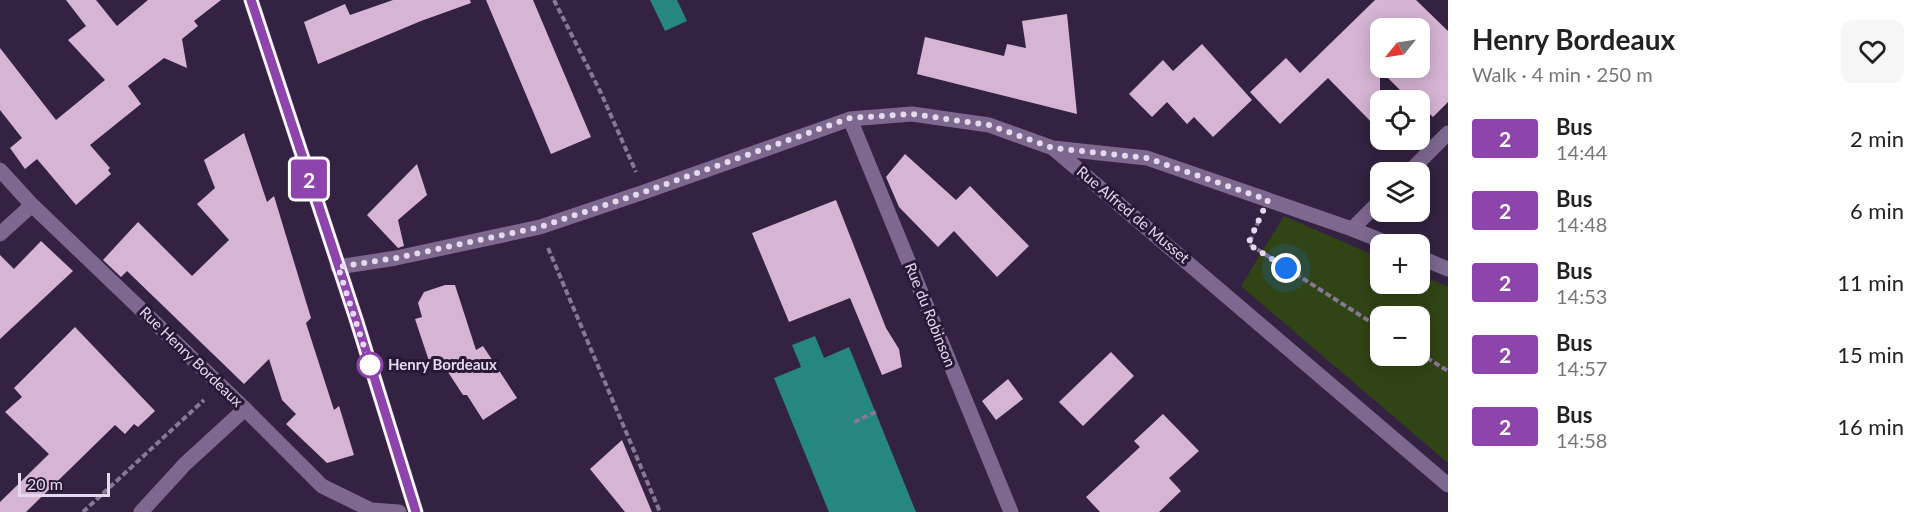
<!DOCTYPE html>
<meta charset="utf-8">
<style>
body{margin:0;font-family:Lato,sans-serif;background:#f6f6f6;color:#222;height:100vh;display:flex;flex-direction:column;font-size:22px;white-space:nowrap}
*{box-sizing:border-box;margin:0}
p{font-size:20px;color:#767676}
.icon{flex:none;width:33px;height:33px;fill:none;stroke:currentColor;stroke-width:2;stroke-linecap:round;stroke-linejoin:round}
.map{position:relative;flex:1;overflow:hidden}
.side{display:flex;flex-direction:column;background:#fff;width:480px}
.side>*{flex:none}
.badge{padding:0 12px;border-radius:4px;font-size:21px;line-height:39px}
.needle{width:39px;rotate:240deg}
.buttons{position:absolute;left:1370px;top:18px;display:grid;gap:12px}
.buttons a{display:grid;place-items:center;width:60px;height:60px;border-radius:12px;background:#fff;box-shadow:0 3px 15px #0003;font-size:30px}
.scale{position:absolute;left:18px;bottom:15px;width:92px;box-sizing:border-box;padding-left:6px;border:3px solid #e4daee;border-top:0;font-size:16px;line-height:21px;white-space:nowrap;color:#e4daee;-webkit-text-stroke:4px #291936;paint-order:stroke}
.you{position:absolute;width:30px;height:30px;margin:-15px;border:4px solid #fff;border-radius:50%;background:#1a73e8;box-shadow:0 0 0 9px #1a73e833}
.map>.badge{position:absolute;translate:-50% -50%;box-shadow:0 0 0 3px #fff}
.round{display:grid;place-items:center;flex:none;width:63px;height:63px;border-radius:12px;background:#f6f6f6}
.headline{display:flex;align-items:center;justify-content:space-between;height:102px;padding:0 24px}
h1{font-size:28px;font-weight:700;line-height:45px}
ul{padding:0;list-style:none}
li{display:flex;align-items:center;gap:18px;height:72px;padding:0 24px}
li div{flex:1}
li b{display:block;font-size:22px}
li em{font-style:normal}
li .badge{min-width:66px;font-weight:700;text-align:center}
main{display:flex;flex:1;min-height:0}
.map>svg:first-child{display:block}
.green{fill:#314415;fill-rule:evenodd}
.water{fill:#268680}
.building{fill:#d6b4d4;fill-rule:evenodd}
.lines{fill:none;stroke-linecap:round;stroke-linejoin:round}
.path{stroke:#877993;stroke-width:4;stroke-dasharray:6 3;stroke-linecap:butt}
.minor{stroke:#7d6890;stroke-width:15}
.major{stroke:#d0a4f7;stroke-width:15}
.line-casing{stroke:#fff;stroke-width:14}
.line{stroke:#8e44ad;stroke-width:9}
.walk{stroke:#e4daee;stroke-width:6;stroke-dasharray:0 10.8}
.stop-dot{fill:#fff;stroke:#8e44ad;stroke-width:3}
.labels{text-anchor:middle;stroke-width:6;stroke-linejoin:round;paint-order:stroke}
.street-label{font-size:15px;fill:#e4daee;stroke:#291936}
.stop-label{font-size:15px;font-weight:bold;fill:#e4daee;stroke:#291936;text-anchor:start}
</style>
<main>
<div class="map">
<svg width="1448" height="512" viewBox="0 0 1448 512">
<rect width="100%" height="100%" fill="#332241"/>
<!-- green -->
<path class="green" d="M1284 216 1380 258V284H1419V274L1448 287V463L1241 286ZM1380 316H1419V356H1380Z"/>
<!-- water -->
<path class="water" d="M650 0H677L687 21 665 31Z
M815 336 824 358 849 347 916 512H829L774 378 801 367 792 345Z"/>
<!-- building -->
<path class="building" d="M66 0H96L117 26 148 0H221L194 21 198 26 182 39 187 68 164 58 128 86 141 104 90 145 110 168 108 170 111 174 76 205 37 159 25 169 10 148 22 138 0 110V48L56 120 105 80 68 40 86 26Z
M393 0H470L471 3 421 21 318 64 304 22 345 4 350 15Z
M486 0H533L591 137 551 154Z
M1375 0H1416L1448 31V102L1433 117 1419 104V100H1410L1380 70V131L1328 78 1280 124 1250 92 1286 58 1300 73ZM1380 28H1419V68H1380Z
M1067 14 1077 114 917 74 925 37 1004 56 1007 44 1026 48 1022 21Z
M1202 44 1252 100 1213 137 1194 117 1187 124 1167 102 1152 117 1129 94 1163 60 1173 71Z
M244 133 267 202 274 196 311 318 306 323 334 410 339 406 354 455 327 463 286 424 296 414 282 400 269 359 244 384 127 271 121 277 103 260 138 222 192 276 229 240 197 204 215 188 204 160Z
M905 154 956 200 970 186 1029 246 997 277 954 231 938 247 899 207 886 177Z
M417 164 427 195 398 220 404 246 398 248 367 215Z
M836 200 886 328 899 349 902 367 882 375 850 298 789 322 752 233Z
M41 241 73 271 0 339V255L14 269Z
M445 285H455L476 350 483 346 517 398 483 420 467 395H463L442 363 431 367 415 319 422 317 418 303 424 292Z
M75 327 155 411 138 427 134 424 125 434 115 425 26 512H0V502L49 454 5 412 22 397 14 388Z
M1111 352 1134 376 1083 426 1059 402Z
M1008 379 1023 399 996 420 982 401Z
M1163 414 1199 451 1169 478 1181 491 1159 512H1100L1086 497 1140 447 1134 441Z
M622 440 652 512H625L590 469Z"/>
<g class="lines">
<!-- path -->
<path class="path" d="M554 0 601 93 636 172
M1259 220 1249 244 1380 328
M548 248 660 512
M1419 353 1448 371
M854 422 876 412
M83 512 204 400"/>
<!-- minor -->
<path class="minor" d="M850 119 1011 512
M1053 148 1147 158 1352 229 1390 244
M0 170 32 205 245 409 322 486 371 510 399 512
M1409 172 1448 133
M1352 229 1380 201
M0 234 32 205
M1419 257 1448 269
M338 267 396 258 540 227 644 192 850 119 912 114 989 125 1053 148 1448 485
M141 512 185 464 245 409"/>
<!-- major -->
<path class="major" d="M251 0 357 322 416 512"/>
</g>
<g class="lines">
<!-- line casing -->
<g class="line-casing">
<path id="line" d="M251 0 357 322 416 512"/>
</g>
<!-- line -->
<use href="#line" class="line"/>
<!-- walk -->
<path class="walk" d="M370 365 338 267 396 258 540 227 644 192 850 118 912 114 989 125 1053 148 1147 158 1268 200 1248 244 1286 268"/>
</g>
<!-- markers -->
<circle class="stop-dot" cx="370" cy="365" r="12"/>
<g class="labels">
<!-- street labels -->
<g class="street-label">
<text transform="translate(1133 215) rotate(40)" y="5">Rue Alfred de Musset</text>
<text transform="translate(930 315) rotate(68)" y="5">Rue du Robinson</text>
<text transform="translate(191 357) rotate(44)" y="5">Rue Henry Bordeaux</text>
</g>
<!-- stop labels -->
<g class="stop-label">
<text x="388" y="370">Henry Bordeaux</text>
</g>
</g>
</svg>
<div class="buttons">
<a><svg class="needle" viewBox="-14 -14 28 28"><path d="M0-13l5 13h-10z" fill="#e53935"/><path d="M0 13l5-13h-10z" fill="#767676"/></svg></a>
<a><svg class="icon" aria-label="locate" viewBox="0 0 24 24"><circle cx="12" cy="12" r="6"/><path d="M12 2v4M12 18v4M2 12h4M18 12h4"/></svg></a>
<a><svg class="icon" aria-label="layers" viewBox="0 0 24 24"><path d="M12 4l9 5-9 5-9-5zM3 14l9 5 9-5"/></svg></a>
<a>+</a>
<a>−</a>
</div>
<div class="scale">20 m</div>
<div class="you" style="left:1286px;top:268px"></div>
<b class="badge" style="left:309px;top:179px;background:#8e44ad;color:#fff">2</b>
</div>
<section class="side">
<div class="headline"><div><h1>Henry Bordeaux</h1><p>Walk · 4 min · 250 m</p></div><a class="round"><svg class="icon" aria-label="heart" viewBox="0 0 24 24"><path d="M12 20l-8-8c-3-5 5-10 8-4 3-6 11-1 8 4z"/></svg></a></div>
<ul>
<li><span class="badge" style="background:#8e44ad;color:#fff">2</span><div><b>Bus</b><p>14:44</p></div><em>2 min</em></li>
<li><span class="badge" style="background:#8e44ad;color:#fff">2</span><div><b>Bus</b><p>14:48</p></div><em>6 min</em></li>
<li><span class="badge" style="background:#8e44ad;color:#fff">2</span><div><b>Bus</b><p>14:53</p></div><em>11 min</em></li>
<li><span class="badge" style="background:#8e44ad;color:#fff">2</span><div><b>Bus</b><p>14:57</p></div><em>15 min</em></li>
<li><span class="badge" style="background:#8e44ad;color:#fff">2</span><div><b>Bus</b><p>14:58</p></div><em>16 min</em></li>
</ul>
</section>
</main>
